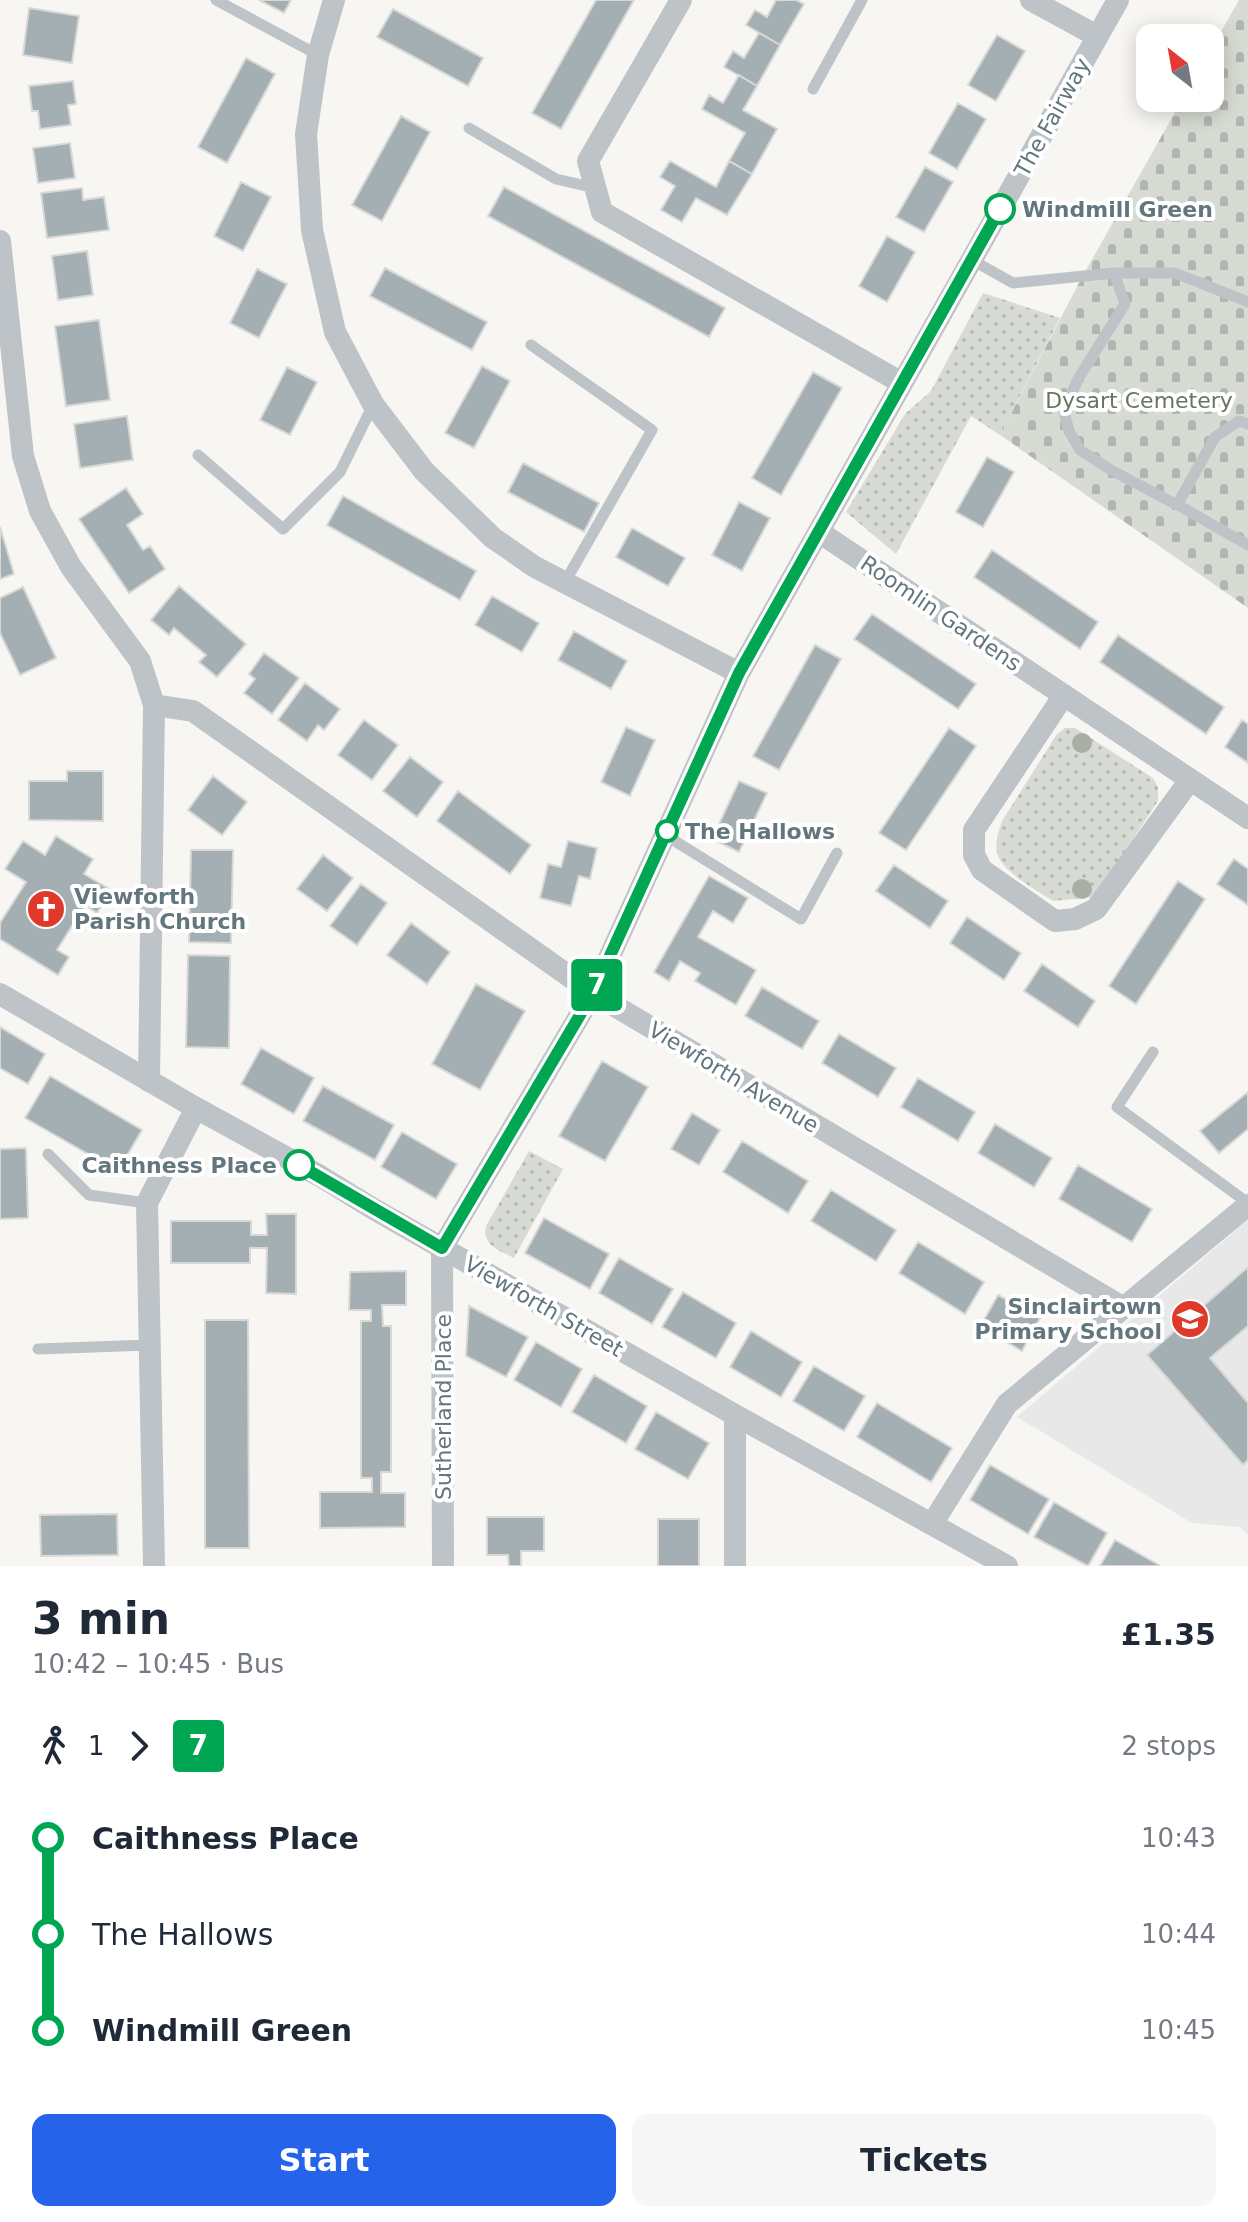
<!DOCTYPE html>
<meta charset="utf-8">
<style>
body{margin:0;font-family:"DejaVu Sans",sans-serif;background:#f6f6f7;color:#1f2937;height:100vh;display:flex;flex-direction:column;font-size:30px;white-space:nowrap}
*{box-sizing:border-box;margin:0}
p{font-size:26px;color:#747a83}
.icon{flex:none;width:44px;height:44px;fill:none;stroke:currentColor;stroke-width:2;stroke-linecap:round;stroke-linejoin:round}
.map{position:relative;height:1566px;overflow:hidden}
.sheet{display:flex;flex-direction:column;background:#fff;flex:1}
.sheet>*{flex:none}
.badge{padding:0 16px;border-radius:6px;font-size:28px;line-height:52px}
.needle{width:52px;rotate:329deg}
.controls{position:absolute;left:1136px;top:24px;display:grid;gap:16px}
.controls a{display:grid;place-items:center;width:88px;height:88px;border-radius:16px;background:#fff;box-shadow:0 4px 20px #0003;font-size:40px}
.map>.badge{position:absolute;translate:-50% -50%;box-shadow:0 0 0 4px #fff}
.legs{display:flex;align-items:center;gap:12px;height:88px;padding:0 32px;font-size:26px}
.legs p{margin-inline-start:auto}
.overview{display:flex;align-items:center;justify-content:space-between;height:136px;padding:0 32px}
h1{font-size:44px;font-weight:600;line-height:60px}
.primary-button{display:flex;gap:16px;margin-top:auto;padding:16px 32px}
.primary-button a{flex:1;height:92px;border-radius:16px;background:#2563eb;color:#fff;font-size:32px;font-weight:600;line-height:92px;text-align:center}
.primary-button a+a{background:#f6f6f7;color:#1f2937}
ul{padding:0 32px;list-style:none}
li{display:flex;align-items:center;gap:28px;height:96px;font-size:30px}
li i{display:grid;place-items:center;width:12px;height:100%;margin:0 10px;background:currentColor}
li i::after{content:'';width:20px;height:20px;margin:-10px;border:6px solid;border-radius:50%;background:#fff}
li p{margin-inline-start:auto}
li:first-child i{background:linear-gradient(#0000 50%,currentColor 0)}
li:last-child i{background:linear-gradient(currentColor 50%,#0000 0)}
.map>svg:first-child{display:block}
.built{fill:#e7e8e7}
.grass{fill:url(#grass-dots)}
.cemetery{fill:url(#cemetery-stones)}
.building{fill:#a4afb3;stroke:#d8d8d6;stroke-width:2}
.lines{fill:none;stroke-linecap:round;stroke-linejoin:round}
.service{stroke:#bdc3c6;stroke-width:11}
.minor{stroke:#bdc3c6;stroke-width:22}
.tree{fill:#a8b0a3}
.line-1-casing{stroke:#fff;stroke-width:18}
.line-1{stroke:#00a651;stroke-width:12}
.stop-1-dot{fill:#fff;stroke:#00a651;stroke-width:4}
.labels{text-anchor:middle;stroke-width:8;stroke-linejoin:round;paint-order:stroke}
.street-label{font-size:22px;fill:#62767e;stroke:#fff}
.stop-label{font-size:22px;font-weight:bold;fill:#62767e;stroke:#fff;text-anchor:start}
.park-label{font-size:22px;fill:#687661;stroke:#fff}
.poi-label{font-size:22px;font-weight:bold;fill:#62767e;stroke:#fff;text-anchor:start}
</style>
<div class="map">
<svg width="1248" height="1566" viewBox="0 0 1248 1566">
<defs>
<pattern id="grass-dots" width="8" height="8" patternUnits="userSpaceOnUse" patternTransform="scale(2)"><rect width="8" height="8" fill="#d7dbd3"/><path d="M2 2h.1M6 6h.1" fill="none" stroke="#b2b6b0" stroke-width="1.8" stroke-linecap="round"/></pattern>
<pattern id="cemetery-stones" width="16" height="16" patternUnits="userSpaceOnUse" patternTransform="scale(2)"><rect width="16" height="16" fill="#d7dbd3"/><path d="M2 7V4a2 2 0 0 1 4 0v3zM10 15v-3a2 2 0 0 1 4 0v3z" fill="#b2b6b0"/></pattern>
</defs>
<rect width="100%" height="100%" fill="#f7f6f3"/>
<!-- built -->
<path class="built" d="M1248 1220V1534L1240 1527 1192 1523 1017 1417Z"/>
<!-- grass -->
<path class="grass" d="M983 293 1060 318 1000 435 971 416 896 554 846 512 905 414 931 391Z
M1065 728H1075L1153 778 1158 787V801L1095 897 1053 901C1037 890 1000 871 997 852 995 841 999 831 1002 821L1057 734Z
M529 1151 563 1169 514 1258C498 1250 482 1245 486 1226Z"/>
<!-- cemetery -->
<path class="cemetery" d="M1239 0H1248V608L1000 435 1081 279 1183 98H1210V51Z"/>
<!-- building -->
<path class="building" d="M259 0H291L284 13Z
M596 0H634L561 129 532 113Z
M776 0H796L804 4 780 45 746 25 755 10 767 17Z
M29 8 79 16 72 63 23 55Z
M393 9 483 58 468 86 377 37Z
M759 33 780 45 757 86 724 67 733 51 744 58Z
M997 35 1025 51 996 101 968 85Z
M246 58 275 74 227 163 198 147Z
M739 75 757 86 743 110 777 129 752 174 729 161 745 133 702 109 709 95 723 103Z
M73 81 76 104 68 105 71 125 40 129 38 111H32L29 86Z
M958 103 986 119 957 169 929 153Z
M401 116 430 132 382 221 352 205Z
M70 143 75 178 38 183 33 148Z
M670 161 716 187 729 161 752 174 727 215 696 198 682 222 661 210 675 186 660 177Z
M925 167 953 182 924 232 896 217Z
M241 182 271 197 243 251 214 236Z
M504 187 725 308 709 337 488 216Z
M82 188 83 200 104 197 109 230 47 238 41 193Z
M887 236 915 252 887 302 859 286Z
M87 251 93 295 58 300 52 256Z
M385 268 487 322 472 350 370 296Z
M257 269 287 284 259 338 230 323Z
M99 320 110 400 66 406 55 326Z
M482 366 510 381 474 448 445 433Z
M287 367 317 382 290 435 260 420Z
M813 372 842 388 781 495 752 478Z
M127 416 133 460 80 468 74 424Z
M987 457 1014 472 983 527 956 512Z
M523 463 599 503 584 532 508 492Z
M126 488 143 514 127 525 143 550 150 546 165 569 129 593 79 519Z
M343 496 476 571 460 600 327 525Z
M739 502 770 518 742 571 712 555Z
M0 527 14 574 0 579Z
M632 528 685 558 668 586 616 557Z
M992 550 1098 622 1080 649 974 577Z
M179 586 246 644 217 677 199 662 206 655 174 628 169 635 151 620Z
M23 587 56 658 20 675 0 633V598Z
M492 596 539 623 522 652 475 625Z
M872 614 976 684 958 709 854 639Z
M574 631 627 661 611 689 558 660Z
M1118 635 1224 707 1206 734 1100 662Z
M815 645 841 659 779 770 753 756Z
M264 653 299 678 272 714 244 693 255 679 249 674Z
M305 683 340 709 324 730 318 725 307 741 278 720Z
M364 720 398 745 372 780 338 755Z
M1242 720 1248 724V763L1225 747Z
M626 727 655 740 630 796 601 782Z
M949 728 976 746 906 850 879 833Z
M410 757 443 782 417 817 383 791Z
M67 771H103V821L29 820V781H67Z
M213 776 247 802 222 835 188 810Z
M739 781 767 793 739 852 712 839Z
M458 791 531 845 510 874 437 821Z
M56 836 93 859 84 874 111 890 97 913 85 905 57 950 69 957 58 975 0 939V923L26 882 5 869 23 841 45 855Z
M568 841 597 848 590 879 579 876 571 906 540 898 548 864 561 867Z
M191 850H233L231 943 189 942Z
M323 855 353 878 327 911 297 889Z
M1234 859 1248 869V905L1217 884Z
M894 865 948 901 930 928 876 891Z
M709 876 748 898 733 923 713 911 698 937 756 970 736 1005 695 981 700 973 680 961 669 981 654 972Z
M1178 881 1205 899 1136 1004 1109 986Z
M361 884 387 903 357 945 330 926Z
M967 917 1021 953 1004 980 950 943Z
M411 923 450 952 427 984 387 955Z
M188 955 230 956 229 1048 186 1047Z
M1042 964 1095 1001 1078 1027 1024 991Z
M476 984 525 1011 480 1090 432 1064Z
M762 987 819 1021 802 1049 745 1016Z
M0 1027 45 1054 28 1084 0 1068Z
M839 1034 896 1068 878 1097 822 1063Z
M261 1048 314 1078 294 1114 241 1084Z
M602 1061 648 1087 605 1161 559 1136Z
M50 1076 142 1130 118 1171 25 1118Z
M918 1078 975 1112 958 1141 901 1107Z
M323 1086 394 1125 375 1160 303 1121Z
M1248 1092V1129L1219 1153 1200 1131Z
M692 1113 720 1130 699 1165 671 1149Z
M995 1124 1052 1158 1034 1187 978 1153Z
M402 1132 457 1164 436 1199 381 1167Z
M742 1141 808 1181 788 1213 723 1172Z
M26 1148 28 1218 0 1219V1149Z
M1078 1165 1152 1209 1132 1242 1059 1199Z
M831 1190 896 1230 876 1261 811 1221Z
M266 1214H296V1294L266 1293 267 1248H250V1263H171V1221H251V1235H267Z
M544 1218 609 1254 590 1289 525 1253Z
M918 1242 984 1282 965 1314 899 1273Z
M619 1258 673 1289 652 1324 599 1293Z
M1248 1267V1326L1210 1358 1248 1403V1460L1243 1465 1147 1355Z
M406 1271V1305H382L383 1326H391V1472H381V1493H405V1527L320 1528V1492H372V1478H361V1321H371V1310H349L350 1272Z
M683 1292 736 1323 716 1358 662 1327Z
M998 1295 1040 1318 1022 1351 980 1327Z
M469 1306 528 1337 506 1377 466 1356Z
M205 1320H248L249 1548H205Z
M751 1331 802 1362 781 1397 730 1367Z
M536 1342 582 1369 561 1407 514 1380Z
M814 1366 865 1396 844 1431 793 1401Z
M594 1375 647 1406 626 1443 572 1412Z
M877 1403 952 1448 931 1482 857 1437Z
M656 1412 709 1443 688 1479 635 1449Z
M990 1465 1049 1499 1028 1534 970 1500Z
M1054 1502 1107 1533 1088 1566 1034 1537Z
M117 1514 118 1555 41 1556 40 1515Z
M487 1517H544V1551H521V1566H509L508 1555H487Z
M658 1519H699V1566H658Z
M1115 1540 1159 1565V1566H1100Z"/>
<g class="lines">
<!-- service -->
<path class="service" d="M216 0 318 55
M813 89 862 0
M469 128 556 179 595 188
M972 260 1013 283 1114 273H1175L1248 302
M1114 273 1125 304 1078 379 1064 412 1069 431 1080 450 1111 470 1185 509 1248 545
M531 345 652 430 565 582
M198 455 283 529 340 472 373 405
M1177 505 1215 437 1239 421 1248 424
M665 835 801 919 837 853
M1153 1052 1117 1107 1248 1203
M48 1154 89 1195 147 1203
M38 1349 149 1345"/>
<!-- minor -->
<path class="minor" d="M334 0 318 55 306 134 312 230 335 332 373 404 424 471 493 538 535 567 739 673
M681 0 588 161 602 212 902 383
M1031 0 1097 36
M0 241 23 456 40 511 71 567 140 661 154 705 149 1081
M819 532 1248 818
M1064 695 974 830V855L982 870 1055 921 1075 919 1096 909 1190 780
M154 705 193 711 593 993 1124 1308
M0 994 196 1108 320 1176 372 1208 735 1415 1007 1566
M442 1248 593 993 739 673 1118 0
M442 1248 443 1566
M932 1524 1007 1404 1248 1205
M154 1566 147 1203 196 1108
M735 1566V1415"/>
</g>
<!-- trees -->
<g class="tree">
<circle cx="1082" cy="743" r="10"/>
<circle cx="1082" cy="889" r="10"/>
</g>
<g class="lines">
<!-- line-1 casing -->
<g class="line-1-casing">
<path id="line-1" d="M299 1165 442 1248 593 993 739 673 1000 209"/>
</g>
<!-- line-1 -->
<use href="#line-1" class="line-1"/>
</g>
<!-- icons -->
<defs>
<g id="church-disc" transform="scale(2)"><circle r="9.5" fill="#df392b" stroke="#fff"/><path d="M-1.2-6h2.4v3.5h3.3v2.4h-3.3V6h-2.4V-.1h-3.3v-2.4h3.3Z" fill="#fff"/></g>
<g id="school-disc" transform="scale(2)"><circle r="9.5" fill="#df392b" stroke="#fff"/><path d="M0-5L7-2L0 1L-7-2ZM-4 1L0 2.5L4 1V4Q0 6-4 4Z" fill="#fff"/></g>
</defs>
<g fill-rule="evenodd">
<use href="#church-disc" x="46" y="909"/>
<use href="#school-disc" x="1190" y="1319"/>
</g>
<!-- markers -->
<g class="stop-1-dot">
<circle cx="1000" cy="209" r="14"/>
<circle cx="667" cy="831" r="10"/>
<circle cx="299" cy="1165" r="14"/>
</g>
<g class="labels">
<!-- street labels -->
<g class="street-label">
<text transform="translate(1052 117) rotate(-61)" y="8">The Fairway</text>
<text transform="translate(941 613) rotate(34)" y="8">Roomlin Gardens</text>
<text transform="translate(734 1077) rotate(31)" y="8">Viewforth Avenue</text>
<text transform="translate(544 1306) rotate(30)" y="8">Viewforth Street</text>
<text transform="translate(443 1407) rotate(-90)" y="8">Sutherland Place</text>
</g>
<!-- stop labels -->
<g class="stop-label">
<text x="1022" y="217">Windmill Green</text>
<text x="685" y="839">The Hallows</text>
<text x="277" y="1173" text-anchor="end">Caithness Place</text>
</g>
<!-- park labels -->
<g class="park-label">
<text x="1139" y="408">Dysart Cemetery</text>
</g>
<!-- poi labels -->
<g class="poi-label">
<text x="74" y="904">Viewforth<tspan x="74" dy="25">Parish Church</tspan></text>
<text x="1162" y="1314" text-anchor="end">Sinclairtown<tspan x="1162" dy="25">Primary School</tspan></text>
</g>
</g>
</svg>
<div class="controls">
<a><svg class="needle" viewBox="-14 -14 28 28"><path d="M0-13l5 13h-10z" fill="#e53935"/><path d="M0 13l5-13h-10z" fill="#747a83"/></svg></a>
</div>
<b class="badge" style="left:597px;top:985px;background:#00a651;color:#fff">7</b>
</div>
<section class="sheet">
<div class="overview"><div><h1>3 min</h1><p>10:42 – 10:45 · Bus</p></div><b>£1.35</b></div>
<div class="legs"><svg class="icon" aria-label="walk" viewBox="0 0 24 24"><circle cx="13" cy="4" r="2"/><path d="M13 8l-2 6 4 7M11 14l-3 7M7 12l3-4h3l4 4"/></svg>1<svg class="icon" aria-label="forward" viewBox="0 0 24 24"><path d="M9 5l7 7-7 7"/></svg><b class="badge" style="background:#00a651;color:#fff">7</b><p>2 stops</p></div>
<ul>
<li><i style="color:#00a651"></i><b>Caithness Place</b><p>10:43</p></li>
<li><i style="color:#00a651"></i><span>The Hallows</span><p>10:44</p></li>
<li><i style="color:#00a651"></i><b>Windmill Green</b><p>10:45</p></li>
</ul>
<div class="primary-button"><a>Start</a><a>Tickets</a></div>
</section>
